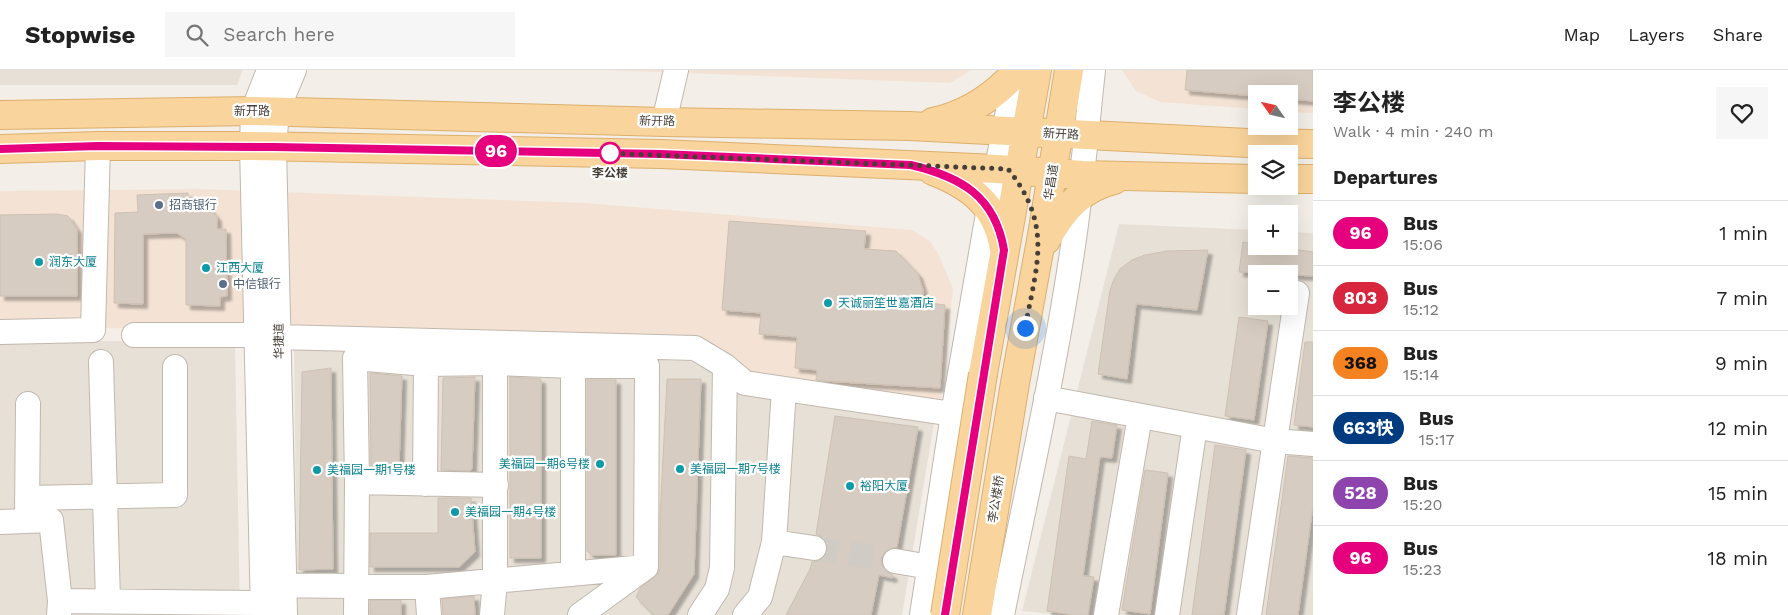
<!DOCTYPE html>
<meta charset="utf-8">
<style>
body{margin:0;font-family:"Work Sans","Noto Sans SC",sans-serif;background:#f6f6f6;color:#222;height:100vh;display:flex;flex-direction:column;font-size:19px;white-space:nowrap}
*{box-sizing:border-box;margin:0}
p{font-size:16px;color:#767676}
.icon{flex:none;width:28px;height:28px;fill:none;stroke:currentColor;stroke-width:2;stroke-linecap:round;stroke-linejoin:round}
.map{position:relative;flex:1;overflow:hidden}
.panel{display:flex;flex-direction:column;background:#fff;width:475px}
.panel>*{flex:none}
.badge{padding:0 10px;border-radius:16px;font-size:18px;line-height:32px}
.needle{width:32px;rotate:304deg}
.fabs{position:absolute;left:1248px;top:15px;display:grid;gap:10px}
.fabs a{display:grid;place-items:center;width:50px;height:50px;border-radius:0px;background:#fff;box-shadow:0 5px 20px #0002;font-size:25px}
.you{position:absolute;width:25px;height:25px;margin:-12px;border:4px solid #fff;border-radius:50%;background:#1a73e8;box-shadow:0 0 0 8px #1a73e833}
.map>.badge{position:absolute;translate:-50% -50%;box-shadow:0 0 0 2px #fff}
h2{padding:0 20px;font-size:19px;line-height:45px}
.round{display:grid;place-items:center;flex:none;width:52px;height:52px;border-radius:0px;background:#f6f6f6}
.summary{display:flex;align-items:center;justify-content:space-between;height:85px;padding:0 20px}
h1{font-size:24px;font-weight:700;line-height:38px}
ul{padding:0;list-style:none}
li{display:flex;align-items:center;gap:15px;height:65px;padding:0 20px;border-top:1px solid #e0e0e0}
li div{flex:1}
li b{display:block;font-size:19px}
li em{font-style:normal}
li .badge{min-width:55px;font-weight:700;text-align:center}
header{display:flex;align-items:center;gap:30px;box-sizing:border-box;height:70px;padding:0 25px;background:#fff;border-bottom:1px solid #e0e0e0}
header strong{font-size:24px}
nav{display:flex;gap:28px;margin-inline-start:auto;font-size:18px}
.search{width:350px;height:45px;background:#f6f6f6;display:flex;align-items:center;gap:12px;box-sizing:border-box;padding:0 18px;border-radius:0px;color:#767676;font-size:19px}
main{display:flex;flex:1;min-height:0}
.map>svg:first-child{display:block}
.residential{fill:#e7e0d6;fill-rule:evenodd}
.commercial{fill:#f4e3d4}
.building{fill:#d7ccc1;stroke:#cec0b2;filter:url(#shadow)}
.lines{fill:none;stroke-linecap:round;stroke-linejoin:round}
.minor-tunnel{stroke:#d0ccc5;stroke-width:24;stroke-dasharray:24 12;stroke-linecap:butt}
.minor-casing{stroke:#c1b8ae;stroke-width:26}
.major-casing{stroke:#ddaf6c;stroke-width:30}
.minor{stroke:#fff;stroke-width:24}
.major{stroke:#f9d49c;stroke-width:28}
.major-bridge-casing{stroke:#ddaf6c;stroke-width:30;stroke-linecap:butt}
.major-bridge{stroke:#f9d49c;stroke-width:28}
.line-casing{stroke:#fff;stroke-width:11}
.line{stroke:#e6007e;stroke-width:8}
.walk{stroke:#463f37;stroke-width:5;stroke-dasharray:0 9}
.stop-dot{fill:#fff;stroke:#e6007e;stroke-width:2.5}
.service-dot{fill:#5c6f8a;stroke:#fff;stroke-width:2}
.culture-dot{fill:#0f9aa8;stroke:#fff;stroke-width:2}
.labels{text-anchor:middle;stroke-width:4.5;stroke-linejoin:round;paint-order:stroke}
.street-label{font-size:12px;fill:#463f37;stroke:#fff}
.stop-label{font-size:12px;font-weight:bold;fill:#463f37;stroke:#fff}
.service-label{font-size:12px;fill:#4e5e75;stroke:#fff;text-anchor:start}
.culture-label{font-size:12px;fill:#0d838f;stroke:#fff;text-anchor:start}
</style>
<header>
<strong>Stopwise</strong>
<div class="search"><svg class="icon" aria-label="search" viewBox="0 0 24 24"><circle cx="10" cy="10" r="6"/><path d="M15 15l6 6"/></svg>Search here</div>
<nav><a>Map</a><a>Layers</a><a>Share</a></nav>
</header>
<main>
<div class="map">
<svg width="1313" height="545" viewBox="0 0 1313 545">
<defs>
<filter id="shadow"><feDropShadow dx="4.5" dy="4.5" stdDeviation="1" flood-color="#0004"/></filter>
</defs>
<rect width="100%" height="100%" fill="#f3efe8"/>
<!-- residential -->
<path class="residential" d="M0 0H243L237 15H0Z
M1119 154 1256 160V176H1289V162L1313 163V545H1065L1022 541ZM1256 204H1289V236H1256Z
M0 271H235L240 545H0Z
M294 276 690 291 742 319 935 347 902 545H297Z"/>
<!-- commercial -->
<path class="commercial" d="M601 0H971L950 13Z
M1122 0H1313V43L1289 42V24H1256V39L1160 32 1136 21Z
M199 119 586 133 912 160 930 171 939 185 953 219 941 329 750 311 705 270 365 261 0 257V121Z"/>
<!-- building -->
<path class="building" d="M1187 0H1313V31L1289 29V24H1256V26L1185 20Z
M188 123V132H199L207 135 217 147V159H226L227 226 220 227V236L186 235V169L177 163 143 164V234L114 233 115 143 138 142 137 125Z
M57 144 68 146 77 159V226H0V145Z
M729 151 866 161 864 179 896 181 918 204 923 220 922 232 945 235 940 318 824 311 816 310 817 300 795 298 797 267 759 264 761 243 722 240Z
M1243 172 1256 174V176H1273L1313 182V206L1239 202Z
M1208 180 1197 240 1136 234 1127 309 1098 304 1110 220 1114 209 1120 199 1132 190 1145 185 1167 181Z
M1239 247 1268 251 1254 350 1225 346Z
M1305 272H1313V357L1294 355Z
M331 298 333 499 299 500 302 302Z
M370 303 402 306 399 397 371 398Z
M475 307 472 399 470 401 441 400 443 308Z
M510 307 541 309V488H510Z
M667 309H701L694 504 668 545H654L636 527 641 517 658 504 660 498V448Z
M587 310H616V485H592L587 481Z
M835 346 918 357 897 477 891 478 885 482 881 489 882 496 887 502 893 505 892 508 879 505 871 545H786L810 499 812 492 819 491 825 486 827 481V473L822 467 816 464Z
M1092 351 1117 355 1112 388 1100 387 1083 506 1094 507 1088 545H1073L1047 541 1069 386 1086 389Z
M1215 375 1246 380 1224 545H1192Z
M1288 386 1313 388V435L1298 545H1266Z
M1145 400 1168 403 1150 544 1122 540Z
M438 428H471L475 482 459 497H370V463H438Z
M474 526 475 545H443L442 529Z
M370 530H401V545H370Z"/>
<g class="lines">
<!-- minor-tunnel -->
<path class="minor-tunnel" d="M814 478 895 491"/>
<!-- minor casing -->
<g class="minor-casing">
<path id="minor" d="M664 52 676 0
M0 262 93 260 98 76
M134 265H255
M279 267 695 278 725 296 745 313 953 344
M101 292 108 531
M1046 328 1275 371 1313 374
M357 412 496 415
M425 414 426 294
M27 428 175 425V297
M27 444 28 334
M0 452 51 450 60 531 59 545
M774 472 814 478
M895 491 930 497
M573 504V296H647L646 497
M269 515 427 517 646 497
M427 517 429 545
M60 531 262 533
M263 545 252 76 253 41 269 0
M285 545 274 77 277 41 294 0
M356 545 357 412 355 288 426 294 495 293
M492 545 495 511V293L573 296
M580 545 646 497
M700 545 717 519 722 498 725 296
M745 545 760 527 774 472 784 319
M922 545 953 344 989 138 1016 0
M1002 545C1027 420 1056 295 1074 169 1082 113 1087 57 1093 0
M1106 545 1140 346
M1167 545 1195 356
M1249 545 1297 223"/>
</g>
<!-- major casing -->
<g class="major-casing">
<path id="major" d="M0 45 253 41 664 52 909 56 1248 73 1313 74
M933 52C967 45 995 26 1018 0
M0 79 98 76H252L661 84 997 99 1082 105 1256 109
M933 101C972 116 997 136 1004 179
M1289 109H1313
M1046 170C1061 141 1082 117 1114 110
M983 304 1037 0
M977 545 1015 313 1042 165 1069 0"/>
</g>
<!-- minor -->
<use href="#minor" class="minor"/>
<!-- major -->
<use href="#major" class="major"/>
<!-- major-bridge casing -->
<g class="major-bridge-casing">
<path id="major-bridge" d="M945 545 983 304"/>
</g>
<!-- major-bridge -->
<use href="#major-bridge" class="major-bridge"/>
</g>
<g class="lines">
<!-- line casing -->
<g class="line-casing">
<path id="line" d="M0 79 98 76 274 77 661 84 911 95C961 107 995 126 1004 180L945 545"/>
</g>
<!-- line -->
<use href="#line" class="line"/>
<!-- walk -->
<path class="walk" d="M610 83H603L1008 99C1053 155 1037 194 1025 258"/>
</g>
<!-- markers -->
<circle class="stop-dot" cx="610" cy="83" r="10"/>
<g class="service-dot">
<circle cx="159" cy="135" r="5"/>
<circle cx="223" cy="214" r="5"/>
</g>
<g class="culture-dot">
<circle cx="39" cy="192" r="5"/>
<circle cx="206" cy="198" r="5"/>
<circle cx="828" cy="233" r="5"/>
<circle cx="600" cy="394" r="5"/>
<circle cx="680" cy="399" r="5"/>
<circle cx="317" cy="400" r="5"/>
<circle cx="850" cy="416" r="5"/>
<circle cx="455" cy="442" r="5"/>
</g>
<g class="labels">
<!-- street labels -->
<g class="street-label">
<text x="252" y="45">新开路</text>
<text transform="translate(657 51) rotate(1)" y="4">新开路</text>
<text transform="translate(1061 64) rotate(3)" y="4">新开路</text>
<text transform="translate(1051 112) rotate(-81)" y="4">华昌道</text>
<text transform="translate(279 271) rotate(-91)" y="4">华捷道</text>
<text transform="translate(996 429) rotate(-81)" y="4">李公楼桥</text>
</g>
<!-- stop labels -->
<g class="stop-label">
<text x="610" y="107">李公楼</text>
</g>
<!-- service labels -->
<g class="service-label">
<text x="169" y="139">招商银行</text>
<text x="233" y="218">中信银行</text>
</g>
<!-- culture labels -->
<g class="culture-label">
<text x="49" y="196">润东大厦</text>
<text x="216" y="202">江西大厦</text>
<text x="838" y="237">天诚丽笙世嘉酒店</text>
<text x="590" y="398" text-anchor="end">美福园一期6号楼</text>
<text x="690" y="403">美福园一期7号楼</text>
<text x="327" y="404">美福园一期1号楼</text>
<text x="860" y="420">裕阳大厦</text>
<text x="465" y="446">美福园一期4号楼</text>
</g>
</g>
</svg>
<div class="fabs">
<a><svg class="needle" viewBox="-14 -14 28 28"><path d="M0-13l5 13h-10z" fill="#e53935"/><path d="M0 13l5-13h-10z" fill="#767676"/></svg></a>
<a><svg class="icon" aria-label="layers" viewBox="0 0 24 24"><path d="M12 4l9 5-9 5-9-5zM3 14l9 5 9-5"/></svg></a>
<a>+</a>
<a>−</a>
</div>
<div class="you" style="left:1025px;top:258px"></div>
<b class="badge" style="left:496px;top:81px;background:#e6007e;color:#fff">96</b>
</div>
<section class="panel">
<div class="summary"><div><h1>李公楼</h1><p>Walk · 4 min · 240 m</p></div><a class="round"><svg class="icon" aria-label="heart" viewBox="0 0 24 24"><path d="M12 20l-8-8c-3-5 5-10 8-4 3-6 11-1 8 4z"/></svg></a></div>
<h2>Departures</h2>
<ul>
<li><span class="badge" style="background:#e6007e;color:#fff">96</span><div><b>Bus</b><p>15:06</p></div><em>1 min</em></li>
<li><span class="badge" style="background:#d7263d;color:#fff">803</span><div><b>Bus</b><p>15:12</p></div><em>7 min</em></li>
<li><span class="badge" style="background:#f58220;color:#111">368</span><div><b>Bus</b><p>15:14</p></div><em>9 min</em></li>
<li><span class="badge" style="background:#003b80;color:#fff">663快</span><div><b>Bus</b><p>15:17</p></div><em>12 min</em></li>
<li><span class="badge" style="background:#8e44ad;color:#fff">528</span><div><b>Bus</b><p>15:20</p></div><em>15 min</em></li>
<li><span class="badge" style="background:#e6007e;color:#fff">96</span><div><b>Bus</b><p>15:23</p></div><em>18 min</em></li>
</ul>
</section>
</main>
